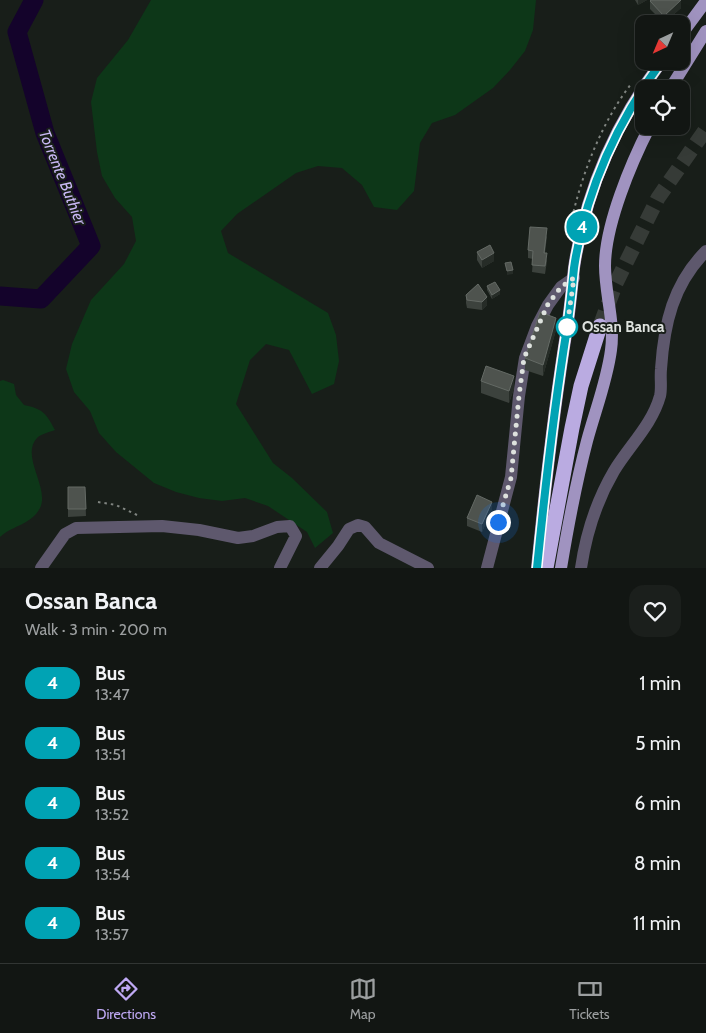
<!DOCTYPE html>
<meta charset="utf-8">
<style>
body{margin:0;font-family:Cabin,sans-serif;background:#1b1f1c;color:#f1f3f6;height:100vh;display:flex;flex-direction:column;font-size:19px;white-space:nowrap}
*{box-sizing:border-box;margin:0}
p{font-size:16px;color:#9c9fa0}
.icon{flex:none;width:28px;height:28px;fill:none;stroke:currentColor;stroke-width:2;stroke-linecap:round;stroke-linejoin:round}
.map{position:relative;height:568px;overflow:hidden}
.sheet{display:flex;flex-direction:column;background:#121613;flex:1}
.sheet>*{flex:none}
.badge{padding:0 10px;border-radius:16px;font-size:18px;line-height:32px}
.needle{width:32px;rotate:224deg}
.fabs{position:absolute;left:635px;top:15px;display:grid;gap:10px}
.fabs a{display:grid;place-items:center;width:55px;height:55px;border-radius:10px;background:#121613;box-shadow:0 5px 20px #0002,0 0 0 1px #313533;font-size:25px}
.you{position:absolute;width:25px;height:25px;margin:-12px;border:4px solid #fff;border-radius:50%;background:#1a73e8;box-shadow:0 0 0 8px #1a73e833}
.map>.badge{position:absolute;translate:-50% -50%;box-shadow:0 0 0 2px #fff}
.round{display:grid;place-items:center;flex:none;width:52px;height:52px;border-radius:15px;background:#1b1f1c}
.head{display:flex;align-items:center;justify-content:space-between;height:85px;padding:0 25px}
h1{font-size:24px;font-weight:800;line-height:38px}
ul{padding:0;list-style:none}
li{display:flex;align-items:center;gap:15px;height:60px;padding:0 25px}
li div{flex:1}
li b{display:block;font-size:19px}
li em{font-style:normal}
li .badge{min-width:55px;font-weight:700;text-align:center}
.dock{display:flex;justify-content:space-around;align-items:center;height:70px;border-top:1px solid #313533;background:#121613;font-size:14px;color:#9c9fa0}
.dock a{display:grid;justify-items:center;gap:2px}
.dock .current{color:#bfa9f4}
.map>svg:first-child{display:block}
.green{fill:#0d3718}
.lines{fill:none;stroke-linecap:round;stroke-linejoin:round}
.river{stroke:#14032b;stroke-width:19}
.highway-tunnel{stroke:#363b37;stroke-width:15;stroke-dasharray:15 8;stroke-linecap:butt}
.path{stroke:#808581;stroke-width:2;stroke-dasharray:2.5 4;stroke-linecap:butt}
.minor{stroke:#5e586d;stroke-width:12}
.major{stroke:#a093c0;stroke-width:12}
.highway{stroke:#baabe1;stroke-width:15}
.wall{fill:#3c423d}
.shaded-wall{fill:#262c27}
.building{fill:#4e534e;stroke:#646a65}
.line-casing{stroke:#fff;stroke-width:11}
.line{stroke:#00a3b4;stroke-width:8}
.walk{stroke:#dee2de;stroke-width:5;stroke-dasharray:0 9}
.stop-dot{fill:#fff;stroke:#00a3b4;stroke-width:2.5}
.labels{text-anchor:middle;stroke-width:4;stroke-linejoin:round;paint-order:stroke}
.stop-label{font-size:15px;font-weight:bold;fill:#dee2de;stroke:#181e19;text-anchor:start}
.water-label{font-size:16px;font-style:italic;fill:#c8b7f4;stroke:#181e19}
</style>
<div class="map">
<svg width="706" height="568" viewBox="0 0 706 568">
<rect width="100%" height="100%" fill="#181e19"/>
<!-- green -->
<path class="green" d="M151 0H536L533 30 525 51 510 70 493 88 455 115 432 123 420 143 414 191 397 210 374 207 362 185 342 168 318 166 296 173 237 214 221 231 228 253 328 313 336 335 339 361 334 384 312 394 289 350 266 344 250 360 236 404 273 463 292 478 327 512 333 533 315 548 307 532 268 506 245 498 222 501 199 498 176 492 154 483 116 452 99 433 90 411 74 392 66 369 72 344 91 300 124 264 136 241 132 217 115 198 102 176 97 152 91 102 97 78 128 40Z
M3 380 14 384 16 395 24 405C43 409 46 413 55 430 50 432 41 434 37 438 20 456 50 488 40 508 31 525 13 525 0 537V381Z"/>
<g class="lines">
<!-- river -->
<path class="river" d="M0 296 41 299 91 246 45 133 17 32 34 0"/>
<!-- highway-tunnel -->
<path class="highway-tunnel" d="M600 326 616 283 658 198 706 129"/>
<!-- path -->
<path class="path" d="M572 218C583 171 602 122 631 84
M98 502 116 505 137 515"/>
<!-- minor -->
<path class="minor" d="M41 568 65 534 76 528 162 526 199 530 238 538 253 536 277 527 290 526 296 536 280 568
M320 568 338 546 349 529 358 525 365 527 379 543 428 568
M487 568 511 477 519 396 525 358 537 326 548 305 561 287 574 278
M581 568C586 534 597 500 614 471 629 446 652 425 660 396 662 388 660 378 661 369 664 324 673 284 706 251"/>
<!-- major -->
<path class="major" d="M681 35 706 1
M670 89 706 31
M537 568C545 488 554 408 567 328 570 308 572 288 574 268 585 193 616 122 662 61
M561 568C568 526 576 483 587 441 595 411 607 381 611 350 615 322 605 294 605 266 605 225 631 163 650 126"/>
<!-- highway -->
<path class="highway" d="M546 568 572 428 581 386 600 326"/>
</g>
<!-- wall -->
<path class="wall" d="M635 0H647L638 5Z
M650 1 681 8 664 23 650 9Z
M547 236 545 253 547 261 545 274 532 272 533 259 528 258V250Z
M477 252 494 261 482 268 477 260Z
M478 284 487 305 482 310 467 308 466 303V295Z
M487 286 500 294 492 299 487 290Z
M556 330 543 376 525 370V358Z
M481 381 514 388 509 403 481 393Z
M68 487H85L86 516 68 517Z
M492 509 482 532 467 526V518Z"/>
<!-- shaded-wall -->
<path class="shaded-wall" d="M638 0H647L638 5Z
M681 0V8L664 23V16Z
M494 253V261L482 268V260Z
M513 270V274L507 275V271Z
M500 290V294L492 299V295Z
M487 297V305L482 310V302Z
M556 318V330L543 376V365Z
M514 376V388L509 403V391Z
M492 502V509L482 532V524Z"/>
<!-- building -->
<path class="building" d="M651 0H681L664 16 650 1Z
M530 227 547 228 544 253H547L545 266 532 265 533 251 528 250Z
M490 245 494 253 482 260 477 252Z
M511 262 513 270 507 271 505 263Z
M495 282 500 290 492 295 487 286Z
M478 284 487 297 482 302 467 300 466 295Z
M540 312 556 318 543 365 525 358Z
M486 366 514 376 509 391 481 381Z
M68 487H85L86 509H68Z
M477 495 492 502 482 524 467 518Z"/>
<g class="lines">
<!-- line casing -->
<g class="line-casing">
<path id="line" d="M537 568C545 488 554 408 567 328 570 308 572 288 574 268 585 193 617 122 662 61"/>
</g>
<!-- line -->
<use href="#line" class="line"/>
<!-- walk -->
<path class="walk" d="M498 522 511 478 519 396 524 358 548 304 561 287 574 278 567 327"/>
</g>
<!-- markers -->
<circle class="stop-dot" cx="567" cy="327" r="10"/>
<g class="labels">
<!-- stop labels -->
<g class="stop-label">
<text x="582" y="332">Ossan Banca</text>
</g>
<!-- water labels -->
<g class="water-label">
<text transform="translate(63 177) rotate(68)" y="6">Torrente Buthier</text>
</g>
</g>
</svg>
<div class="fabs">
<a><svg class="needle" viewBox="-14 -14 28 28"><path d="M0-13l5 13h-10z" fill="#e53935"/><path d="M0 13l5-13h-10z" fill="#9c9fa0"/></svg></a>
<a><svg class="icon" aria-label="locate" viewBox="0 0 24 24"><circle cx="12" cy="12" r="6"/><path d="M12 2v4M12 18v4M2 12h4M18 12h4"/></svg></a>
</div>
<div class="you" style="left:498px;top:522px"></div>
<b class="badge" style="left:582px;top:227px;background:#00a3b4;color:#fff">4</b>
</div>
<section class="sheet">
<div class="head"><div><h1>Ossan Banca</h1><p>Walk · 3 min · 200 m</p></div><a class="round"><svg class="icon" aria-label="heart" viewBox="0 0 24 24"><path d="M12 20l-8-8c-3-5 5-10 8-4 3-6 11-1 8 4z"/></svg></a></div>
<ul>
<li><span class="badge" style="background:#00a3b4;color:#fff">4</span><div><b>Bus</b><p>13:47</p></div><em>1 min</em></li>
<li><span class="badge" style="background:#00a3b4;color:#fff">4</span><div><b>Bus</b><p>13:51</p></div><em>5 min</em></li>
<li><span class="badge" style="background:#00a3b4;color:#fff">4</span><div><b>Bus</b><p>13:52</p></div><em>6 min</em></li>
<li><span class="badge" style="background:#00a3b4;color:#fff">4</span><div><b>Bus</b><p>13:54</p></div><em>8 min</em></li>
<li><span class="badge" style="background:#00a3b4;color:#fff">4</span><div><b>Bus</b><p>13:57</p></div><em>11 min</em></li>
</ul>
</section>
<nav class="dock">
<a class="current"><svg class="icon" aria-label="directions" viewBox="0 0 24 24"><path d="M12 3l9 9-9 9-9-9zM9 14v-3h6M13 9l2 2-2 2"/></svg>Directions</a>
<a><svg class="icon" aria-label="map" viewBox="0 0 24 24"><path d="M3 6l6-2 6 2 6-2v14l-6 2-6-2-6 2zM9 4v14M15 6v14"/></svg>Map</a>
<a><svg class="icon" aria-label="tickets" viewBox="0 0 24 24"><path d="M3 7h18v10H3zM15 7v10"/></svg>Tickets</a>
</nav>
